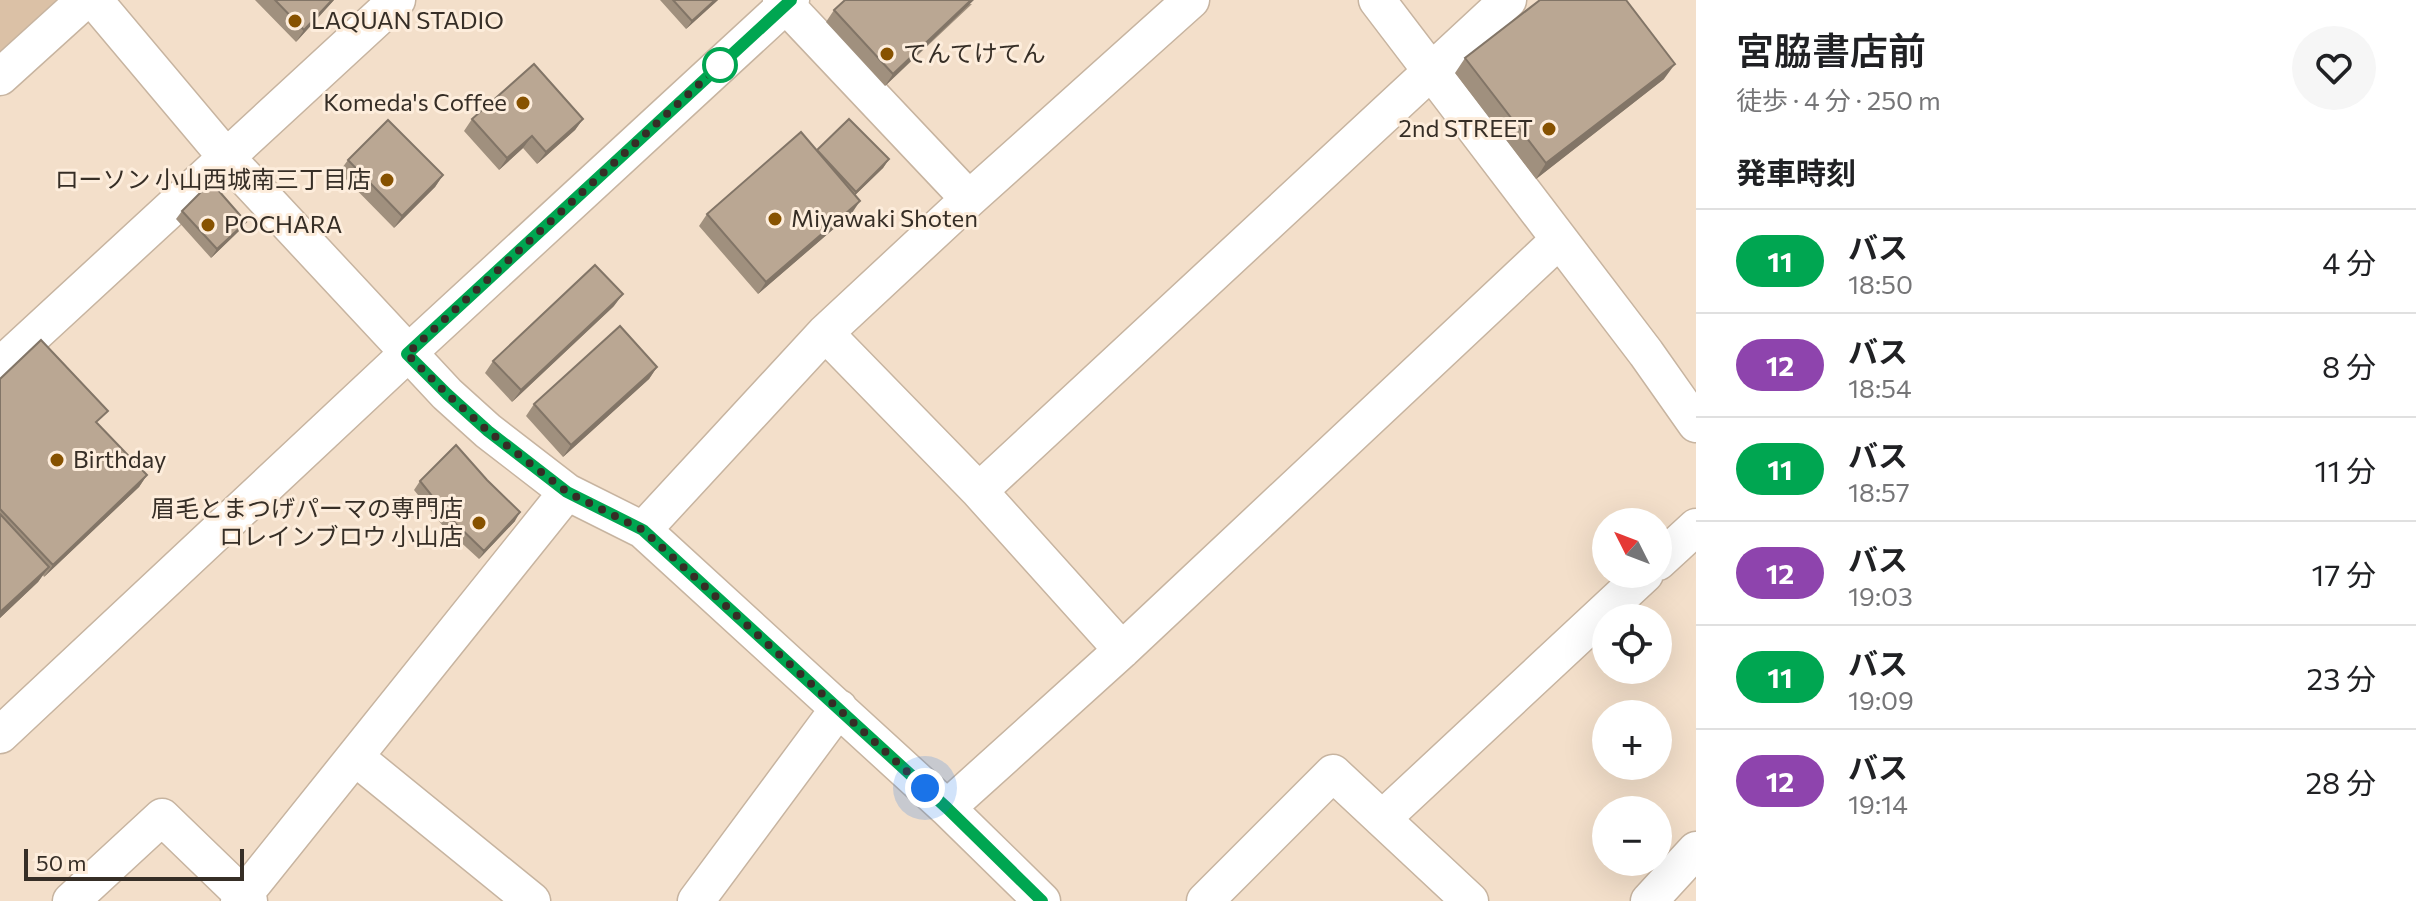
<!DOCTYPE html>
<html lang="ja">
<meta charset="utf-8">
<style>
body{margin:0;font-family:Commissioner,"Noto Sans JP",sans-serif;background:#f6f6f6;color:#202124;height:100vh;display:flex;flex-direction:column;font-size:30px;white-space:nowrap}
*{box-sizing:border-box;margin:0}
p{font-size:26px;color:#757577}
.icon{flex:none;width:44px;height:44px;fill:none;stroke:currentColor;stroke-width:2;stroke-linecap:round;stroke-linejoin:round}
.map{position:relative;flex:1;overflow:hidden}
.drawer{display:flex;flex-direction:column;background:#fff;width:720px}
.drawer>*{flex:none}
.badge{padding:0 16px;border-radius:26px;font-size:28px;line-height:52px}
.needle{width:52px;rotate:312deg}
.fabs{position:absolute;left:1592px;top:508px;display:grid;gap:16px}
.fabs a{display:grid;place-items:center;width:80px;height:80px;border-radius:50%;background:#fff;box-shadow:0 8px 32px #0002;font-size:40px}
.scale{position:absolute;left:24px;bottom:20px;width:220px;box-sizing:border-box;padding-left:8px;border:4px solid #362e26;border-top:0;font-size:22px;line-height:28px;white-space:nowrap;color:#362e26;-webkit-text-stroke:6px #fdeddc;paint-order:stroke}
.you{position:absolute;width:40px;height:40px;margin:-20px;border:6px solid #fff;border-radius:50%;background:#1a73e8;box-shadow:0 0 0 12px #1a73e833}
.map>.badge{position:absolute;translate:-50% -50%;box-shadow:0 0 0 4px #fff}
h2{padding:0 40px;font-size:30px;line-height:72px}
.round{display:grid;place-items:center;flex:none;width:84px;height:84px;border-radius:42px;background:#f6f6f6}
.head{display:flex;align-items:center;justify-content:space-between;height:136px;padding:0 40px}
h1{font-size:38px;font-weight:600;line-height:60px}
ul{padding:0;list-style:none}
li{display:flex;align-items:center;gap:24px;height:104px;padding:0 40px;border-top:2px solid #e0e0e0}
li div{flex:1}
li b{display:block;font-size:30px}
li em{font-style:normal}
li .badge{min-width:88px;font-weight:700;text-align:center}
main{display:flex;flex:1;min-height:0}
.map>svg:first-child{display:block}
.green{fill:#dbc1a6}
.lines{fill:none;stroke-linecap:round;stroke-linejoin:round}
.minor-casing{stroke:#c7b4a0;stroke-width:39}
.minor{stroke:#fff;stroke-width:36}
.wall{fill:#a0907e}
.shaded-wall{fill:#827567}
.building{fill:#baa793;stroke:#827567;stroke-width:2}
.line-casing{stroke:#fff;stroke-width:18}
.line{stroke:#00a651;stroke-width:12}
.walk{stroke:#362e26;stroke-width:8;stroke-dasharray:0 14.4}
.poi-dot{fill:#875200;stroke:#fdeddc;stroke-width:3}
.stop-dot{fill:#fff;stroke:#00a651;stroke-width:4}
.labels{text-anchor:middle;stroke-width:6;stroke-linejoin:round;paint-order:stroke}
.poi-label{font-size:24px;fill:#362e26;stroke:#fdeddc;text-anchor:start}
</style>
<main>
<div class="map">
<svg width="1696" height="901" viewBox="0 0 1696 901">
<rect width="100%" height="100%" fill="#f3dfca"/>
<!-- green -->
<path class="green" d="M0 0H70L0 60Z"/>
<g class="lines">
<!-- minor casing -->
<g class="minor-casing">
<path id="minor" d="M94 0 227 158 447 394 488 431 567 492 643 530 947 808 1042 901
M781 0 969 199
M1377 0 1646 353 1696 424
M0 77 85 0
M825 333 979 491 1122 650
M0 366 397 0
M979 491 1508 0
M643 530 825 333 969 199 1191 0
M1658 562 1696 527
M0 735 407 354 791 0
M355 757 532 901
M947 808 1122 650 1559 240
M1382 819 1645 574
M71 901 162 817 249 901
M239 901 567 492
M696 901 839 708
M1205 901 1333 773 1470 901
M1649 901 1696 850"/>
</g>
<!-- minor -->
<use href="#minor" class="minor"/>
</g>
<!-- wall -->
<path class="wall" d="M255 0H334L296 42Z
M660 0H718L686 29Z
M972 4 885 86 826 22 834 10Z
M1465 58 1664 79 1536 179 1455 73Z
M472 119H583L575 130 537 164 523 148 499 170 464 131Z
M817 150 889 159 883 168 855 195 852 213 758 294 699 226 707 214Z
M348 160 443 175 435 187 394 228 339 172Z
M182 211 240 230 211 258 176 219Z
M614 306 512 402 485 373 493 361Z
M657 367 649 379 563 457 526 416 534 404Z
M0 379 98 424 147 475 139 487 44 577 43 575 38 582 0 618Z
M420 481 515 521 479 559 443 526 414 490Z"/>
<!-- shaded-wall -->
<path class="shaded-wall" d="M332 0H334L296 42 304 30Z
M715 0H718L686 29 692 21Z
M971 0H974L885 86 893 74Z
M1675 64 1664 79 1536 179 1546 163Z
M583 119 575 130 537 164 546 152Z
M532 136 523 148 499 170 507 158Z
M889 159 883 168 850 200 856 192Z
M443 175 435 187 394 228 402 216Z
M860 201 852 213 758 294 766 282Z
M246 222 240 230 211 258 217 249Z
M623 294 614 306 512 402 521 390Z
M657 367 649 379 563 457 571 445Z
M147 475 139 487 44 577 53 565Z
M520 512 515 521 479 559 484 551Z
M49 567 38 582 0 618V612Z"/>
<!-- building -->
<path class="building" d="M275 0H332L304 30Z
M673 0H715L692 21Z
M845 0H971L893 74 834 10Z
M1540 0H1626L1675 64 1546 163 1465 58Z
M534 64 583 119 546 152 532 136 507 158 472 119Z
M849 119 889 159 856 192 817 150Z
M388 120 443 175 402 216 348 160Z
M801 132 860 201 766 282 707 214Z
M211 182 246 222 217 249 182 211Z
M595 265 623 294 521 390 493 361Z
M620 326 657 367 571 445 534 404Z
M41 340 108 411 96 422 147 475 53 565 0 509V379Z
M456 445 487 480 520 512 484 551 449 517 420 481Z
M0 514 49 567 0 612Z"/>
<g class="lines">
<!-- line casing -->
<g class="line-casing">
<path id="line" d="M791 0 407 354 447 394 488 431 567 492 643 530 947 808 1042 901"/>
</g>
<!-- line -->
<use href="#line" class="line"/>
<!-- walk -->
<path class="walk" d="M720 65 407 354 447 394 488 431 567 492 643 530 925 788"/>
</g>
<!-- markers -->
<g class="poi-dot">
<circle cx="295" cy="21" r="8"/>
<circle cx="887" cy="54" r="8"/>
<circle cx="523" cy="103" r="8"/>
<circle cx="1549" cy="129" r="8"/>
<circle cx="387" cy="180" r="8"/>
<circle cx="775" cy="219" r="8"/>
<circle cx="208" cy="225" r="8"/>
<circle cx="57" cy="460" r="8"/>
<circle cx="479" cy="523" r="8"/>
</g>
<circle class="stop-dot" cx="720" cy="65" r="16"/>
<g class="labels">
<!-- poi labels -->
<g class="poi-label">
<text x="311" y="29">LAQUAN STADIO</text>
<text x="903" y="62">てんてけてん</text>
<text x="507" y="111" text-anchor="end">Komeda's Coffee</text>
<text x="1533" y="137" text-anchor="end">2nd STREET</text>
<text x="371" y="188" text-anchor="end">ローソン 小山西城南三丁目店</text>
<text x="791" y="227">Miyawaki Shoten</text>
<text x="224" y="233">POCHARA</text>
<text x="73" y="468">Birthday</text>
<text x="463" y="517" text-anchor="end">眉毛とまつげパーマの専門店<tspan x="463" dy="28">ロレインブロウ 小山店</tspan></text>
</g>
</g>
</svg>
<div class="fabs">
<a><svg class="needle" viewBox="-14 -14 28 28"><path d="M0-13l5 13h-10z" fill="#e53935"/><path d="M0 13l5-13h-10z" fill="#757577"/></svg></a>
<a><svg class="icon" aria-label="locate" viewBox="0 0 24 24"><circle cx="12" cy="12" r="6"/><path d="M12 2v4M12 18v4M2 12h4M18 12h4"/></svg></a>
<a>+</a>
<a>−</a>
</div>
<div class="scale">50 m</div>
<div class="you" style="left:925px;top:788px"></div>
</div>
<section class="drawer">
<div class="head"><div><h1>宮脇書店前</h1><p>徒歩 · 4 分 · 250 m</p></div><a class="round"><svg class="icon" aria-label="heart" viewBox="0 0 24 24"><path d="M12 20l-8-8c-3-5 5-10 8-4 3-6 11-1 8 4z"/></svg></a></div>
<h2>発車時刻</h2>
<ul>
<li><span class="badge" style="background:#00a651;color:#fff">11</span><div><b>バス</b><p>18:50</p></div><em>4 分</em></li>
<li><span class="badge" style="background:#8e44ad;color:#fff">12</span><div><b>バス</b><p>18:54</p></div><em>8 分</em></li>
<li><span class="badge" style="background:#00a651;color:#fff">11</span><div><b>バス</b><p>18:57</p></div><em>11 分</em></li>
<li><span class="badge" style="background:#8e44ad;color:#fff">12</span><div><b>バス</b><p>19:03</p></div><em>17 分</em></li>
<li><span class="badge" style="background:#00a651;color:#fff">11</span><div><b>バス</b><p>19:09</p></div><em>23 分</em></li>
<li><span class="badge" style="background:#8e44ad;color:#fff">12</span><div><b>バス</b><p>19:14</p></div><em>28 分</em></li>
</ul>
</section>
</main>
